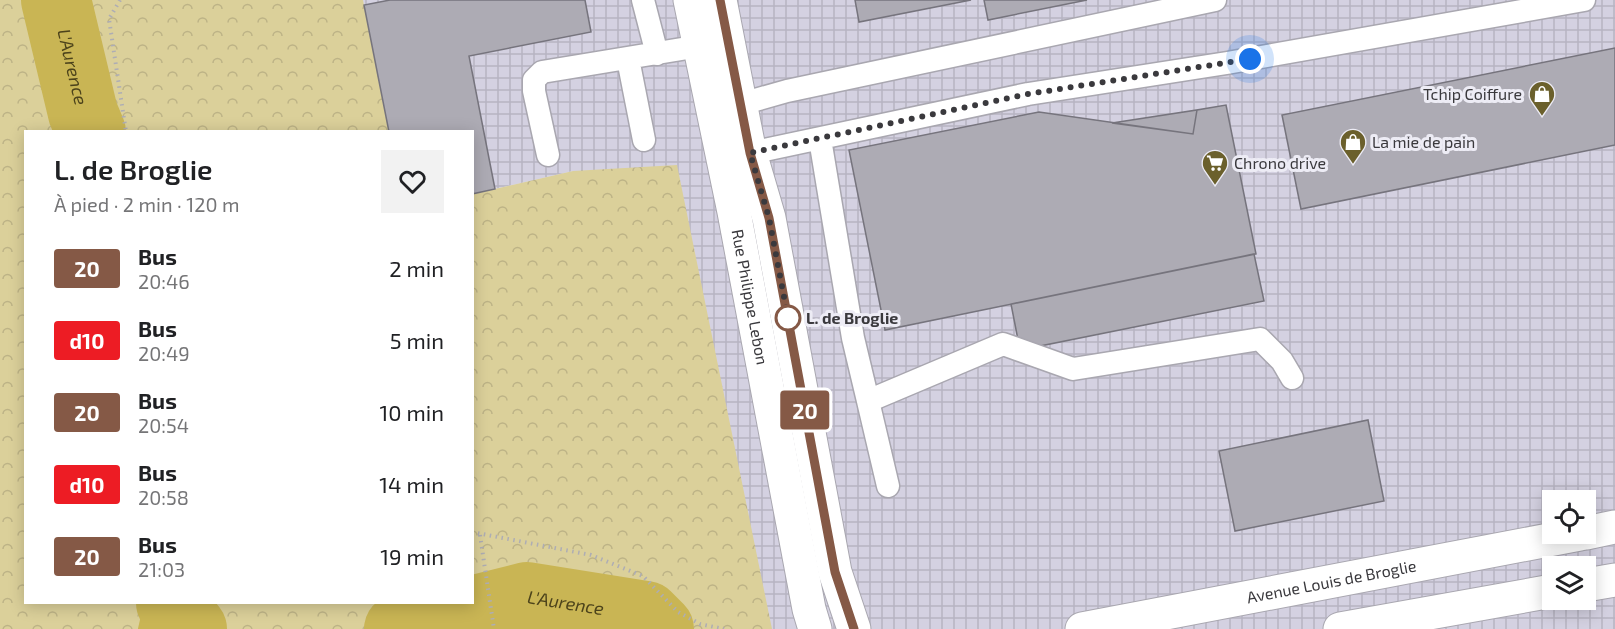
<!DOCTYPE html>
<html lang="fr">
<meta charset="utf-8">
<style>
body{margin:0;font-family:"Exo 2",sans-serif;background:#f2f2f2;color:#202124;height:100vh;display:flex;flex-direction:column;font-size:22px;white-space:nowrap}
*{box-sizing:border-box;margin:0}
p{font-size:20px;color:#757577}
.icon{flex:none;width:33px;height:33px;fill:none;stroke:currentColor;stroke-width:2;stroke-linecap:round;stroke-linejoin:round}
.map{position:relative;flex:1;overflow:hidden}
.panel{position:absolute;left:24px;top:130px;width:450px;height:474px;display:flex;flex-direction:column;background:#fff;border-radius:0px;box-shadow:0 3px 15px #0003}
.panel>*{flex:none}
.badge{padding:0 12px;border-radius:4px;font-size:21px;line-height:39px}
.tools{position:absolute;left:1542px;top:490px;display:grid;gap:12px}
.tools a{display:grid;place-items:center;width:54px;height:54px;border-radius:0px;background:#fff;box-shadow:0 3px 15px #0003;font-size:30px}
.you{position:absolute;width:30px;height:30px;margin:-15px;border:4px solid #fff;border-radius:50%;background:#1a73e8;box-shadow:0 0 0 9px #1a73e833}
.map>.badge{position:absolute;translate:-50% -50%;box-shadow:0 0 0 3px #fff}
.round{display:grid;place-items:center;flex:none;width:63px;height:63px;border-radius:0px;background:#f2f2f2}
.overview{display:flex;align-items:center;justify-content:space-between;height:102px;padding:0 30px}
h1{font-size:28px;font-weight:600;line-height:45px}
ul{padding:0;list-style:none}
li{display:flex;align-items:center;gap:18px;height:72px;padding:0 30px}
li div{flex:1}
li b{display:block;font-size:22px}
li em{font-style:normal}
li .badge{min-width:66px;font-weight:700;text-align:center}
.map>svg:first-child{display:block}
.industrial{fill:url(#industrial-grid);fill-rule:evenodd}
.forest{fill:url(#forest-crowns)}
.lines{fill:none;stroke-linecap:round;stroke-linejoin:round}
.stream{stroke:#c9b554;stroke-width:12}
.river{stroke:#c9b554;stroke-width:70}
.building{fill:#adabb4;stroke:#76747d;stroke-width:1.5}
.service-casing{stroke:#a9a7b0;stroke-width:25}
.tertiary-casing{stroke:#a9a7b0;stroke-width:35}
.secondary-casing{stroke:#a9a7b0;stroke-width:35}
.path{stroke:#aeadb4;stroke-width:4;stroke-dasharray:1.5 4.5;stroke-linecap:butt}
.service{stroke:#fff;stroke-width:22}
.tertiary{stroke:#fff;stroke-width:33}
.secondary{stroke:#fff;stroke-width:33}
.line-casing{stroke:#fff;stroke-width:14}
.line{stroke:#855946;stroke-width:9}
.walk{stroke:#3a393d;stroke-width:6;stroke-dasharray:0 10.8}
.stop-dot{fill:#fff;stroke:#855946;stroke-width:3}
.labels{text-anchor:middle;stroke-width:6;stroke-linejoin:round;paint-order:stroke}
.poi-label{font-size:16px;fill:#3a393d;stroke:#edecf5;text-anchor:start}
.street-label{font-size:16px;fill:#3a393d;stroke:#edecf5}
.stop-label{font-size:16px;font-weight:bold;fill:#3a393d;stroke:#edecf5;text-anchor:start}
.water-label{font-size:18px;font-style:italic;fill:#4c431b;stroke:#edecf5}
</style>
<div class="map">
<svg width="1615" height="629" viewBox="0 0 1615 629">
<defs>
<pattern id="industrial-grid" width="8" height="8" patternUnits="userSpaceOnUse" patternTransform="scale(1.5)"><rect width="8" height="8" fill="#d4d1e1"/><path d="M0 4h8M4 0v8" fill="none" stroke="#b7b4c2"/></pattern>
<pattern id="forest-crowns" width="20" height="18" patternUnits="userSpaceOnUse" patternTransform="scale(1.5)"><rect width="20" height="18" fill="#dbd09a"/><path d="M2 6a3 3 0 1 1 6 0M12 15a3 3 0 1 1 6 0" fill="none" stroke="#bdb386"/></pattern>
</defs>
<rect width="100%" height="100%" fill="#e0dfe8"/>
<!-- industrial -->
<path class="industrial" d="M363 0H1615V629H745L573 171 473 194 472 132H389ZM1552 501H1586V534H1552ZM1552 567H1586V600H1552Z"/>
<!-- forest -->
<path class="forest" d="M0 0H363L389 132H26V603H472L473 194 573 171 677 165 772 629H0Z"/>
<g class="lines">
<!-- stream -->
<path class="stream" d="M144 629 150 603"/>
<!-- river -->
<g class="river">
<path id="s1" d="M56 0 83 113 91 132"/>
<path d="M171 603 192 629"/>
<path id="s2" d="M399 629 527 597 646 616 659 629"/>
</g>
</g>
<!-- building -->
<path class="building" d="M390 0H585L591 32 469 56 495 189 472 194V132H389L364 5Z
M855 0H971L859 22Z
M984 0H1087L988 20Z
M1615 48V145L1301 209 1282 115Z
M1226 105 1256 254 885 330 849 150 1039 112 1193 134 1197 110Z
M1197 110 1193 134 1112 123Z
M1254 254 1264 301 1020 350 1011 304Z
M1368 420 1384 501 1235 531 1219 451Z"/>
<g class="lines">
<!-- service casing -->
<g class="service-casing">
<path id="service" d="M643 0 657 54
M628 59 644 140
M727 106 741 104 787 91 1215 0
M820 139 853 338 868 401 1003 344 1073 369 1260 339 1282 361 1292 378
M548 155 534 91V80L542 72 712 44
M736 156 1028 94 1227 63 1584 0
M868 401 888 486"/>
</g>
<!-- tertiary casing -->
<g class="tertiary-casing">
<g id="tertiary">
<path id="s3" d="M690 0 734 212 809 609 815 629"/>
<path d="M720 0 750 153 769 218 835 572 854 629"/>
</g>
</g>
<!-- secondary casing -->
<g class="secondary-casing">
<g id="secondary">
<path d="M1586 533 1615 527"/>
<path d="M1586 585 1615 580"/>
<path id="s4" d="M1082 629 1580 534"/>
<path d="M1340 629 1552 591"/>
</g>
</g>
<!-- path -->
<path class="path" d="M120 0 109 19 126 132
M472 532 591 555 643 576 678 612 700 624 724 629
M480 535 494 629"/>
<!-- service -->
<use href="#service" class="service"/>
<!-- tertiary -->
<use href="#tertiary" class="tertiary"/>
<!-- secondary -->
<use href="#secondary" class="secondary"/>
</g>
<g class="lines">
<!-- line casing -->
<g class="line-casing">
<path id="line" d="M720 0 750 153 769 218 835 572 854 629"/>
</g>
<!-- line -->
<use href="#line" class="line"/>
<!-- walk -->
<path class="walk" d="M788 318 769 218 750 153 1028 94 1250 59"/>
</g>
<!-- icons -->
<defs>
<g id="shop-pin" transform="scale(1.35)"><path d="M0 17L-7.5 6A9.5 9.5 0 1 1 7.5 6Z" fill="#6b602c" stroke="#edecf5"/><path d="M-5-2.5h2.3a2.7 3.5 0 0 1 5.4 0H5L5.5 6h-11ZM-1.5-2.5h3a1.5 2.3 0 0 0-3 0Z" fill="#fff"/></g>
<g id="supermarket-pin" transform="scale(1.35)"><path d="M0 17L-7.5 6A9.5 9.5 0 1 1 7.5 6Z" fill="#6b602c" stroke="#edecf5"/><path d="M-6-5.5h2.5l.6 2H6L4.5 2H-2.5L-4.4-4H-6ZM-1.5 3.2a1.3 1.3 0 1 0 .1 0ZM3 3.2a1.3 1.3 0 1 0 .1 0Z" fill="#fff"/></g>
</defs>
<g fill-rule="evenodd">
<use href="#shop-pin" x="1542" y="94"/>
<use href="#shop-pin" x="1353" y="142"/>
<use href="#supermarket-pin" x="1215" y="163"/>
</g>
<!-- markers -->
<circle class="stop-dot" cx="788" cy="318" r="12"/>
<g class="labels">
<!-- poi labels -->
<g class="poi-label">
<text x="1522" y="100" text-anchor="end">Tchip Coiffure</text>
<text x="1372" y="148">La mie de pain</text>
<text x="1234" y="169">Chrono drive</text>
</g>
<!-- street labels -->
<g class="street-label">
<text dy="6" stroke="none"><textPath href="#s3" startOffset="303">Rue Philippe Lebon</textPath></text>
<text dy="6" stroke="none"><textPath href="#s4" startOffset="254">Avenue Louis de Broglie</textPath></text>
</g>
<!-- stop labels -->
<g class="stop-label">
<text x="806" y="324">L. de Broglie</text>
</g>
<!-- water labels -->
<g class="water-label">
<text dy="6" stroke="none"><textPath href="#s1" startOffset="69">L'Aurence</textPath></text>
<text dy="6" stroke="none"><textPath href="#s2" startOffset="171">L'Aurence</textPath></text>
</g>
</g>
</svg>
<div class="tools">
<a><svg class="icon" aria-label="locate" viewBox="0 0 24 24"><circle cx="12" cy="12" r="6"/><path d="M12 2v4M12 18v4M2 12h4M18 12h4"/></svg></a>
<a><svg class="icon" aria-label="layers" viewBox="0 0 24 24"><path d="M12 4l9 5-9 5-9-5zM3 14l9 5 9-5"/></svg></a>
</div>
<div class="you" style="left:1250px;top:59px"></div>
<b class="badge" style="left:805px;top:410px;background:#855946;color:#fff">20</b>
<section class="panel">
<div class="overview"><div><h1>L. de Broglie</h1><p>À pied · 2 min · 120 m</p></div><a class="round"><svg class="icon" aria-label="heart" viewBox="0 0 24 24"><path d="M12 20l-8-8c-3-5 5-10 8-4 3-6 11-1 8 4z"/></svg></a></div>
<ul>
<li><span class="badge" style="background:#855946;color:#fff">20</span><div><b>Bus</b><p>20:46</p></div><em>2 min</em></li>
<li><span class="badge" style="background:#ed1c24;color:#fff">d10</span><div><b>Bus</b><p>20:49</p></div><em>5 min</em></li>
<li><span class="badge" style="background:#855946;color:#fff">20</span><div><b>Bus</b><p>20:54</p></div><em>10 min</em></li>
<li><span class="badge" style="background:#ed1c24;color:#fff">d10</span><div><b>Bus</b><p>20:58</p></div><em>14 min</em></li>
<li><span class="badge" style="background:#855946;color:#fff">20</span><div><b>Bus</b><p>21:03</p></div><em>19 min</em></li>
</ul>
</section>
</div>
